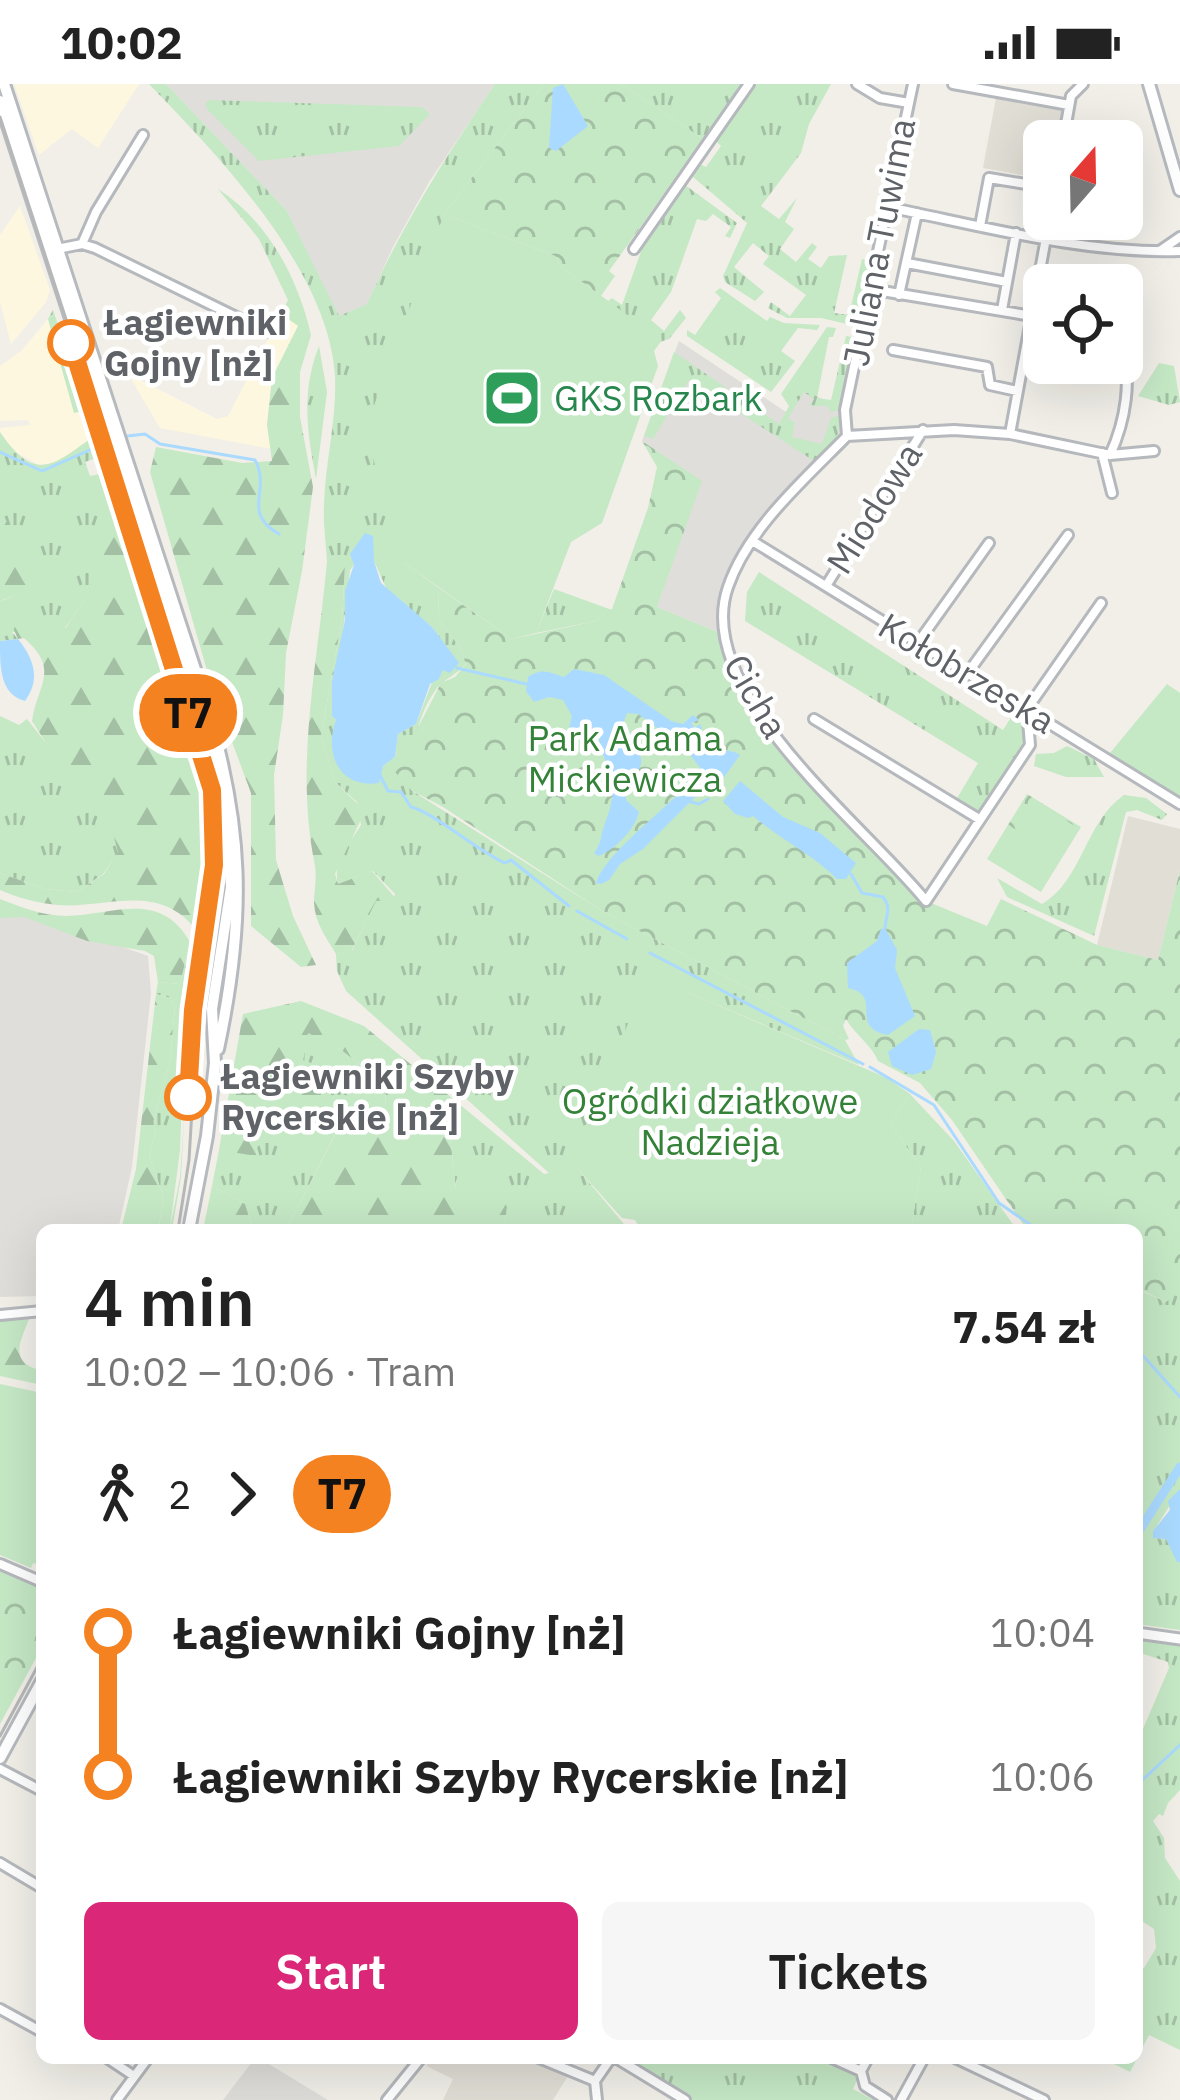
<!DOCTYPE html>
<meta charset="utf-8">
<style>
body{margin:0;font-family:"IBM Plex Sans",sans-serif;background:#f6f6f6;color:#222;height:100vh;display:flex;flex-direction:column;font-size:45px;white-space:nowrap}
*{box-sizing:border-box;margin:0}
p{font-size:39px;color:#767676}
.icon{flex:none;width:66px;height:66px;fill:none;stroke:currentColor;stroke-width:2;stroke-linecap:round;stroke-linejoin:round}
.map{position:relative;flex:1;overflow:hidden}
.sheet{position:absolute;left:36px;top:1140px;width:1107px;height:840px;display:flex;flex-direction:column;background:#fff;border-radius:18px;box-shadow:0 12px 48px #0002}
.sheet>*{flex:none}
.badge{padding:0 24px;border-radius:39px;font-size:42px;line-height:78px}
.needle{width:78px;rotate:20deg}
.tools{position:absolute;left:1023px;top:36px;display:grid;gap:24px}
.tools a{display:grid;place-items:center;width:120px;height:120px;border-radius:18px;background:#fff;box-shadow:0 12px 48px #0002;font-size:60px}
.map>.badge{position:absolute;translate:-50% -50%;box-shadow:0 0 0 6px #fff}
.legs{display:flex;align-items:center;gap:18px;height:132px;padding:0 48px;font-size:39px}
.legs p{margin-inline-start:auto}
.headline{display:flex;align-items:center;justify-content:space-between;height:204px;padding:0 48px}
h1{font-size:66px;font-weight:600;line-height:90px}
.primary-button{display:flex;gap:24px;margin-top:auto;padding:24px 48px}
.primary-button a{flex:1;height:138px;border-radius:18px;background:#db2777;color:#fff;font-size:48px;font-weight:600;line-height:138px;text-align:center}
.primary-button a+a{background:#f6f6f6;color:#222}
ul{padding:0 48px;list-style:none}
li{display:flex;align-items:center;gap:42px;height:144px;font-size:45px}
li i{display:grid;place-items:center;width:18px;height:100%;margin:0 15px;background:currentColor}
li i::after{content:'';width:30px;height:30px;margin:-15px;border:9px solid;border-radius:50%;background:#fff}
li p{margin-inline-start:auto}
li:first-child i{background:linear-gradient(#0000 50%,currentColor 0)}
li:last-child i{background:linear-gradient(currentColor 50%,#0000 0)}
.status{display:flex;justify-content:space-between;align-items:center;height:84px;padding:0 60px;background:#fff;direction:ltr}
.status svg{height:33px;fill:currentColor}
.map>svg:first-child{display:block}
.commercial{fill:#fef7e0}
.industrial{fill:#e0deda}
.education{fill:#e1ded6}
.grass{fill:url(#grass-tufts);fill-rule:evenodd}
.forest{fill:url(#forest-firs)}
.park{fill:url(#park-crowns)}
.garden{fill:#c5e8c5}
.water{fill:#aadaff}
.lines{fill:none;stroke-linecap:round;stroke-linejoin:round}
.stream{stroke:#aadaff;stroke-width:3}
.canal{stroke:#aadaff;stroke-width:9}
.minor-casing{stroke:#b5b8bc;stroke-width:14}
.tertiary-casing{stroke:#b5b8bc;stroke-width:15}
.secondary-casing{stroke:#b6babf;stroke-width:16}
.minor{stroke:#fff;stroke-width:8}
.tertiary{stroke:#fff;stroke-width:9}
.secondary{stroke:#fff;stroke-width:10}
.tram{stroke:#b6b7b8;stroke-width:3}
.line-1-casing{stroke:#fff;stroke-width:27}
.line-1{stroke:#f58220;stroke-width:18}
.stop-1-dot{fill:#fff;stroke:#f58220;stroke-width:6}
.labels{text-anchor:middle;stroke-width:9;stroke-linejoin:round;paint-order:stroke}
.street-label{font-size:36px;fill:#5f6368;stroke:#fff}
.stop-label{font-size:36px;font-weight:bold;fill:#5f6368;stroke:#fff;text-anchor:start}
.leisure-label{font-size:36px;fill:#27864d;stroke:#fff;text-anchor:start}
.park-label{font-size:36px;fill:#348238;stroke:#fff}
</style>
<div class="status"><b>10:02</b><svg viewBox="0 0 49 12"><path d="M0 12V9h3v3zM5 12V6h3v6zM10 12V3h3v9zM15 12V0h3v12zM26 1h20v11H26zM47 4h2v5h-2z"/></svg></div>
<div class="map">
<svg width="1180" height="2016" viewBox="0 0 1180 2016">
<defs>
<pattern id="grass-tufts" width="24" height="20" patternUnits="userSpaceOnUse" patternTransform="scale(3)"><rect width="24" height="20" fill="#c5e8c5"/><path d="M3 7l-1-3M5 7V3M7 7l1-3M15 17l-1-3M17 17v-4M19 17l1-3" fill="none" stroke="#a3c0a4"/></pattern>
<pattern id="forest-firs" width="22" height="20" patternUnits="userSpaceOnUse" patternTransform="scale(3)"><rect width="22" height="20" fill="#c5e8c5"/><path d="M5 1l3.5 6h-7zM16 11l3.5 6h-7z" fill="#a3c0a4"/></pattern>
<pattern id="park-crowns" width="20" height="18" patternUnits="userSpaceOnUse" patternTransform="scale(3)"><rect width="20" height="18" fill="#c5e8c5"/><path d="M2 6a3 3 0 1 1 6 0M12 15a3 3 0 1 1 6 0" fill="none" stroke="#a3c0a4"/></pattern>
</defs>
<rect width="100%" height="100%" fill="#f1efe8"/>
<!-- commercial -->
<path class="commercial" d="M14 0H139L98 64 72 45 39 71Z
M20 122 50 206 46 218 11 260 0 218V151Z
M281 230 299 240 272 294 267 341 272 365 160 344 128 290 217 335 228 332Z
M48 235 74 328 83 327 96 350 55 381H39L12 366 0 348V344L30 341 28 336 0 337V282L21 267Z"/>
<!-- industrial -->
<path class="industrial" d="M166 0H495L429 98 393 163 367 220 338 233 287 127Z
M679 257 786 328 803 304 843 327 847 347 786 407 751 455 726 497 718 526 720 549 657 523 701 397 642 357Z
M0 819 148 872 151 909 132 1083 118 1146H42V1212L0 1213Z
M255 1974H259L328 2016H223Z"/>
<!-- education -->
<path class="education" d="M996 14 1062 26 1056 57H1044V95L983 84Z
M1128 732 1180 745V786L1158 876 1097 861Z
M432 1974H525L568 1992 553 2016H443L453 1995 426 1982Z"/>
<!-- grass -->
<path class="grass" d="M149 0H166L287 127 339 232 367 220C402 141 447 71 495 0H544L444 130 403 478 439 504 438 535 459 562 466 580C457 590 445 595 437 604 414 635 413 669 411 706L602 827 845 956 859 981 689 909 577 1084 629 1146H504L507 1123 456 1106 449 1043 452 1014 544 1090 549 1089 346 907 337 887 336 870 352 867 376 816 393 815 395 810 373 787 338 800C332 778 350 759 361 741L357 718 335 698 321 652 342 535 345 482 327 477C326 459 323 440 324 422 325 379 337 336 335 292 329 187 219 72 149 0ZM374 477 388 508 432 543 459 580 443 585 439 595 433 596 416 640 398 650 395 673 383 682 335 645 336 636 332 632V597L341 565 350 486 354 481Z
M621 0H746L703 55Z
M756 0H831L809 40 801 69 761 122 779 135 797 114 785 138 794 145 780 165 796 178 812 159 817 163 808 175 821 184 829 172 847 171 834 229 849 231 862 175 874 177 860 243 821 234H787L768 224 771 218 790 232 806 211 763 180 769 172 753 159 734 183 764 208 755 217 725 198 723 192 747 139 692 92 700 80 706 83 721 62 715 56Z
M209 16 422 23 430 30 399 62 259 77 208 26 205 20Z
M685 101 737 139 730 154 725 152 731 143 713 130 706 137 697 135 671 208 651 236 664 247 680 226 686 234 669 255 660 258 608 217 612 214 622 221 643 162Z
M218 105C268 137 298 194 311 251L281 230 288 216 259 155Z
M720 204 767 237 770 233 784 239 820 241 817 246 798 244 781 267 795 277 771 308 687 252V246L695 251 721 214 715 208Z
M53 226 73 285H77L91 335 83 327 74 329 48 235Z
M827 243 836 244 833 253H829L817 314 831 316 846 252 857 254 840 326 831 328 827 322H810L814 315 804 308 788 334 795 339 792 353 822 360 831 334 841 331 837 353 814 377 689 296 653 355 644 352 674 268 779 340 789 322 781 310Z
M319 262 327 308 316 395C307 347 301 308 319 262Z
M1159 279 1174 282 1180 318 1169 321 1138 312Z
M0 348C38 404 56 377 98 350L105 371 85 378 90 392 110 388 209 707 213 769 200 866 199 845 194 843 202 831 118 769 103 790 77 808 45 805 0 789V632L19 641 27 635 46 659 74 685 187 653 144 494 130 479 128 466 94 486V503L65 544 12 548 18 555 0 557V517C20 512 31 497 35 477L4 435 0 441Z
M759 488 1003 646 1017 624 1032 632 1026 660 978 730 956 716 978 679 745 537 747 508Z
M554 505 612 526 596 537 536 549Z
M1067 662 1094 675 1104 693H1066L1034 682 1036 670 1054 669Z
M1124 711 1146 714 1167 730 1162 736 1137 726 1126 728 1094 852 1007 813 997 794 1042 820C1082 797 1085 738 1124 711Z
M190 858 198 875 187 986 183 987 180 1066 170 1144 180 1093 184 1034 181 1093 172 1146H158L164 1115 149 1071 156 1047 153 1039 170 977 175 922 170 914 156 910 158 898 180 900Z
M307 948 340 965 386 1001 385 1031 362 1035 345 1031 286 1146 252 1142 245 1120 212 1102 219 1066 256 1071 270 984 303 976Z
M910 1010 954 1057 1017 1146H911L921 1083 890 1040Z
M1180 1185V1405L1153 1448 1154 1454 1166 1455 1180 1478V1546L1137 1540V1205L1166 1218Z
M1137 1553 1180 1560V1706L1168 1719 1163 1732 1159 1730 1153 1737 1164 1754 1165 1774 1180 1797V1966L1149 1951 1130 1988 1102 1974H1137V1886L1144 1884 1156 1864 1154 1845 1137 1834V1659L1169 1584 1168 1578 1137 1568Z
M616 1974H832L861 1987 853 2005 874 2016H685Z"/>
<!-- forest -->
<path class="forest" d="M299 240 311 251 300 288V333L313 403 302 487 286 569 283 631 274 691 276 776 293 832 316 881 301 883 251 842V709L212 604 150 388 156 363 242 379 272 377 267 341 272 294Z
M4 434 35 477 33 504 0 517V441Z
M109 448 120 451 130 479 144 493 207 731 209 763 201 800 119 735 46 659 32 637C37 601 61 586 24 554L18 555 13 544 25 534 66 544C82 517 102 504 88 471Z
M327 477 345 481 342 535 321 652 335 698 365 727 335 790 338 800 372 787 397 816 376 817 351 868 336 870C326 853 315 839 314 819 314 807 317 794 315 782 294 679 318 580 327 477Z
M119 748 206 818 194 843C155 798 106 825 57 821 38 819 18 814 0 806V789L45 805 77 808 104 790 118 768 114 753Z
M0 815C21 823 43 832 66 832 113 831 160 805 190 858L180 900 158 898 154 872 145 867 87 857 24 833 0 834Z
M156 910 170 914 175 922 170 977 153 1039 156 1047 149 1071 164 1115 158 1146H121L136 1085Z
M301 917 364 942 452 1014 449 1043 456 1106 498 1109 507 1123 504 1146H286L346 1030 362 1035 385 1030 386 1001 340 965 308 949 303 976 322 983 327 1004 305 1027 270 985 256 1072 219 1066 243 930Z
M212 1102 245 1120 252 1142 259 1146H203Z
M29 1235C20 1259 8 1278 42 1287V1301L0 1292V1237Z"/>
<!-- park -->
<path class="park" d="M544 0H621L703 55 609 187 615 192 601 212 560 182 555 172 444 130Z
M642 357 702 397 657 523 720 549 734 585 775 652 926 817 987 842 1001 815 1097 861 1158 876 1180 786V1207L1166 1218 1137 1204V1146H1027L952 1036 920 999 878 977C872 961 855 951 846 935L843 942 849 955 845 956 602 827 443 723 411 706 395 688 441 599 455 593 466 580 459 562 438 535 439 504 512 555 596 537 612 525 648 424 657 383Z
M1027 710 1081 743 1041 808 987 775Z
M0 1484 42 1503V1563L0 1640Z"/>
<!-- garden -->
<path class="garden" d="M444 130 555 172 560 182 662 256 654 267 658 282 602 439 571 458 536 549 512 555 403 478 365 346Z
M1167 600 1180 609V716L1110 669Z
M1048 725 1078 744 1039 806 989 774 1009 741 1029 755Z
M640 905 689 909 887 994 910 1010 890 1040 921 1083 911 1146H641L635 1136 622 1134 577 1084Z
M0 1300 42 1309V1482L33 1479 31 1484 0 1471Z"/>
<!-- water -->
<path class="water" d="M563 0 588 42 556 67 549 64 553 4Z
M365 449 373 452 374 477 381 499 432 543 459 579 450 589 443 586 439 595 430 600 416 640 398 650 395 673 383 682 379 699C338 705 324 668 336 636L332 632V597L345 536V507L354 481 350 470Z
M18 555C34 575 41 595 25 617 0 610 0 584 0 557Z
M574 585 604 591 671 637 683 640 693 631 699 636 691 639 695 644 700 640 702 644 694 654C703 675 724 660 740 671L722 696 699 709 643 765 620 780 609 796 601 800 596 799C604 772 657 732 678 710L683 713 690 694 701 685 685 664 638 630 627 629 620 647C664 687 626 682 626 716L639 728C635 746 613 767 598 772L594 769C602 759 600 753 604 742 623 693 607 696 598 650H583L580 655 568 648 572 632 563 616 549 613 534 618 526 607 528 593C544 583 549 589 564 593Z
M740 697 783 733 820 749 856 779 846 795H837C812 770 780 755 753 732L748 734 735 730 723 717Z
M885 844 897 866 895 884 915 932 888 951C847 943 885 912 848 904L847 879 877 857 881 845Z
M919 945 930 946 936 968 931 985 912 991 892 982 888 968Z
M1180 1405V1478H1177L1166 1455 1153 1454V1447L1170 1426 1168 1417Z"/>
<g class="lines">
<!-- stream -->
<path class="stream" d="M128 352 145 350 160 360 255 376C272 408 240 427 279 450
M0 368 42 387 99 362
M457 584 526 600
M380 691 388 707 401 708 411 723C431 727 478 767 505 779L511 776 569 822
M691 718 699 720 708 715
M851 790 862 809 883 813C892 825 886 830 885 844
M577 827 627 855
M650 869 863 980
M870 983 934 1021 999 1119 1038 1146
M1137 1265 1180 1313
M1137 1701 1180 1661"/>
<!-- canal -->
<path class="canal" d="M1137 1450 1180 1383"/>
<!-- minor casing -->
<g class="minor-casing">
<path id="minor" d="M953 0 1069 21
M909 19 913 0
M1063 57 1071 12 1083 0
M887 123C982 142 1083 170 1180 167
M980 142 989 94 1044 103
M82 160 96 128 143 51
M57 165 82 160 95 164 267 248
M634 165 749 0
M1161 166 1180 153
M907 179 1007 198
M870 205 1044 234
M899 211 917 129
M1002 226 1016 149
M893 266 987 283 990 301 1017 307
M1010 350 1046 154
M847 352 845 326 909 19 880 14 857 0
M1102 369 1112 409
M1110 371C1126 336 1132 296 1122 259
M754 458 1180 720
M826 502 923 346
M1101 519 1027 625 1030 661 926 817C867 743 691 608 728 503 748 444 805 395 847 352L954 346 1010 350 1110 371 1154 367
M917 560 989 459
M967 590 1068 451
M814 635 979 735
M0 1231 42 1227
M0 1480 42 1498
M0 1685 42 1707
M0 1779 42 1804
M0 1925 42 1948
M107 1974 134 1992
M539 1974 595 1997
M616 1974 685 2016
M832 1974 861 1987
M868 1974 861 1987 865 2002 887 2016
M955 1974 1044 2016
M117 2016 148 1974
M387 2016 421 1974
M597 2016 595 1997 611 1974
M901 2016 924 1974"/>
</g>
<!-- tertiary casing -->
<g class="tertiary-casing">
<path id="tertiary" d="M1137 1549 1180 1555"/>
</g>
<!-- secondary casing -->
<g class="secondary-casing">
<path id="secondary" d="M4 0 204 613C244 740 246 834 218 965
M1149 0 1180 106
M0 17 210 661 227 732 231 803 212 925 215 979 207 1052 189 1146
M0 1674 42 1597"/>
</g>
<!-- minor -->
<use href="#minor" class="minor"/>
<!-- tertiary -->
<use href="#tertiary" class="tertiary"/>
<!-- secondary -->
<use href="#secondary" class="secondary"/>
<!-- tram -->
<path class="tram" d="M0 33 143 471 210 686 218 726V781L198 926 189 1076 178 1146
M0 1652 42 1574"/>
</g>
<g class="lines">
<!-- line-1 casing -->
<g class="line-1-casing">
<path id="line-1" d="M71 259 212 706 214 781 193 926 188 1013"/>
</g>
<!-- line-1 -->
<use href="#line-1" class="line-1"/>
</g>
<!-- icons -->
<defs>
<g id="stadium-square" transform="scale(3)"><rect x="-9" y="-9" width="18" height="18" rx="4" fill="#2e9e5b" stroke="#fff"/><path d="M0-5a6.5 5 0 1 0 0 10a6.5 5 0 1 0 0-10ZM-3.5-1.8h7v3.6h-7Z" fill="#fff"/></g>
</defs>
<g fill-rule="evenodd">
<use href="#stadium-square" x="512" y="314"/>
</g>
<!-- markers -->
<g class="stop-1-dot">
<circle cx="71" cy="259" r="21"/>
<circle cx="188" cy="1013" r="21"/>
</g>
<g class="labels">
<!-- street labels -->
<g class="street-label">
<text transform="translate(879 158) rotate(-79)" y="13">Juliana Tuwima</text>
<text transform="translate(874 424) rotate(-58)" y="13">Miodowa</text>
<text transform="translate(967 589) rotate(31)" y="13">Kołobrzeska</text>
<text transform="translate(756 612) rotate(60)" y="13">Cicha</text>
</g>
<!-- stop labels -->
<g class="stop-label">
<text x="104" y="251">Łagiewniki<tspan x="104" dy="41">Gojny [nż]</tspan></text>
<text x="221" y="1005">Łagiewniki Szyby<tspan x="221" dy="41">Rycerskie [nż]</tspan></text>
</g>
<!-- leisure labels -->
<g class="leisure-label">
<text x="554" y="327">GKS Rozbark</text>
</g>
<!-- park labels -->
<g class="park-label">
<text x="625" y="667">Park Adama<tspan x="625" dy="41">Mickiewicza</tspan></text>
<text x="710" y="1030">Ogródki działkowe<tspan x="710" dy="41">Nadzieja</tspan></text>
</g>
</g>
</svg>
<div class="tools">
<a><svg class="needle" viewBox="-14 -14 28 28"><path d="M0-13l5 13h-10z" fill="#e53935"/><path d="M0 13l5-13h-10z" fill="#767676"/></svg></a>
<a><svg class="icon" aria-label="locate" viewBox="0 0 24 24"><circle cx="12" cy="12" r="6"/><path d="M12 2v4M12 18v4M2 12h4M18 12h4"/></svg></a>
</div>
<b class="badge" style="left:188px;top:629px;background:#f58220;color:#111">T7</b>
<section class="sheet">
<div class="headline"><div><h1>4 min</h1><p>10:02 – 10:06 · Tram</p></div><b>7.54 zł</b></div>
<div class="legs"><svg class="icon" aria-label="walk" viewBox="0 0 24 24"><circle cx="13" cy="4" r="2"/><path d="M13 8l-2 6 4 7M11 14l-3 7M7 12l3-4h3l4 4"/></svg>2<svg class="icon" aria-label="forward" viewBox="0 0 24 24"><path d="M9 5l7 7-7 7"/></svg><b class="badge" style="background:#f58220;color:#111">T7</b></div>
<ul>
<li><i style="color:#f58220"></i><b>Łagiewniki Gojny [nż]</b><p>10:04</p></li>
<li><i style="color:#f58220"></i><b>Łagiewniki Szyby Rycerskie [nż]</b><p>10:06</p></li>
</ul>
<div class="primary-button"><a>Start</a><a>Tickets</a></div>
</section>
</div>
